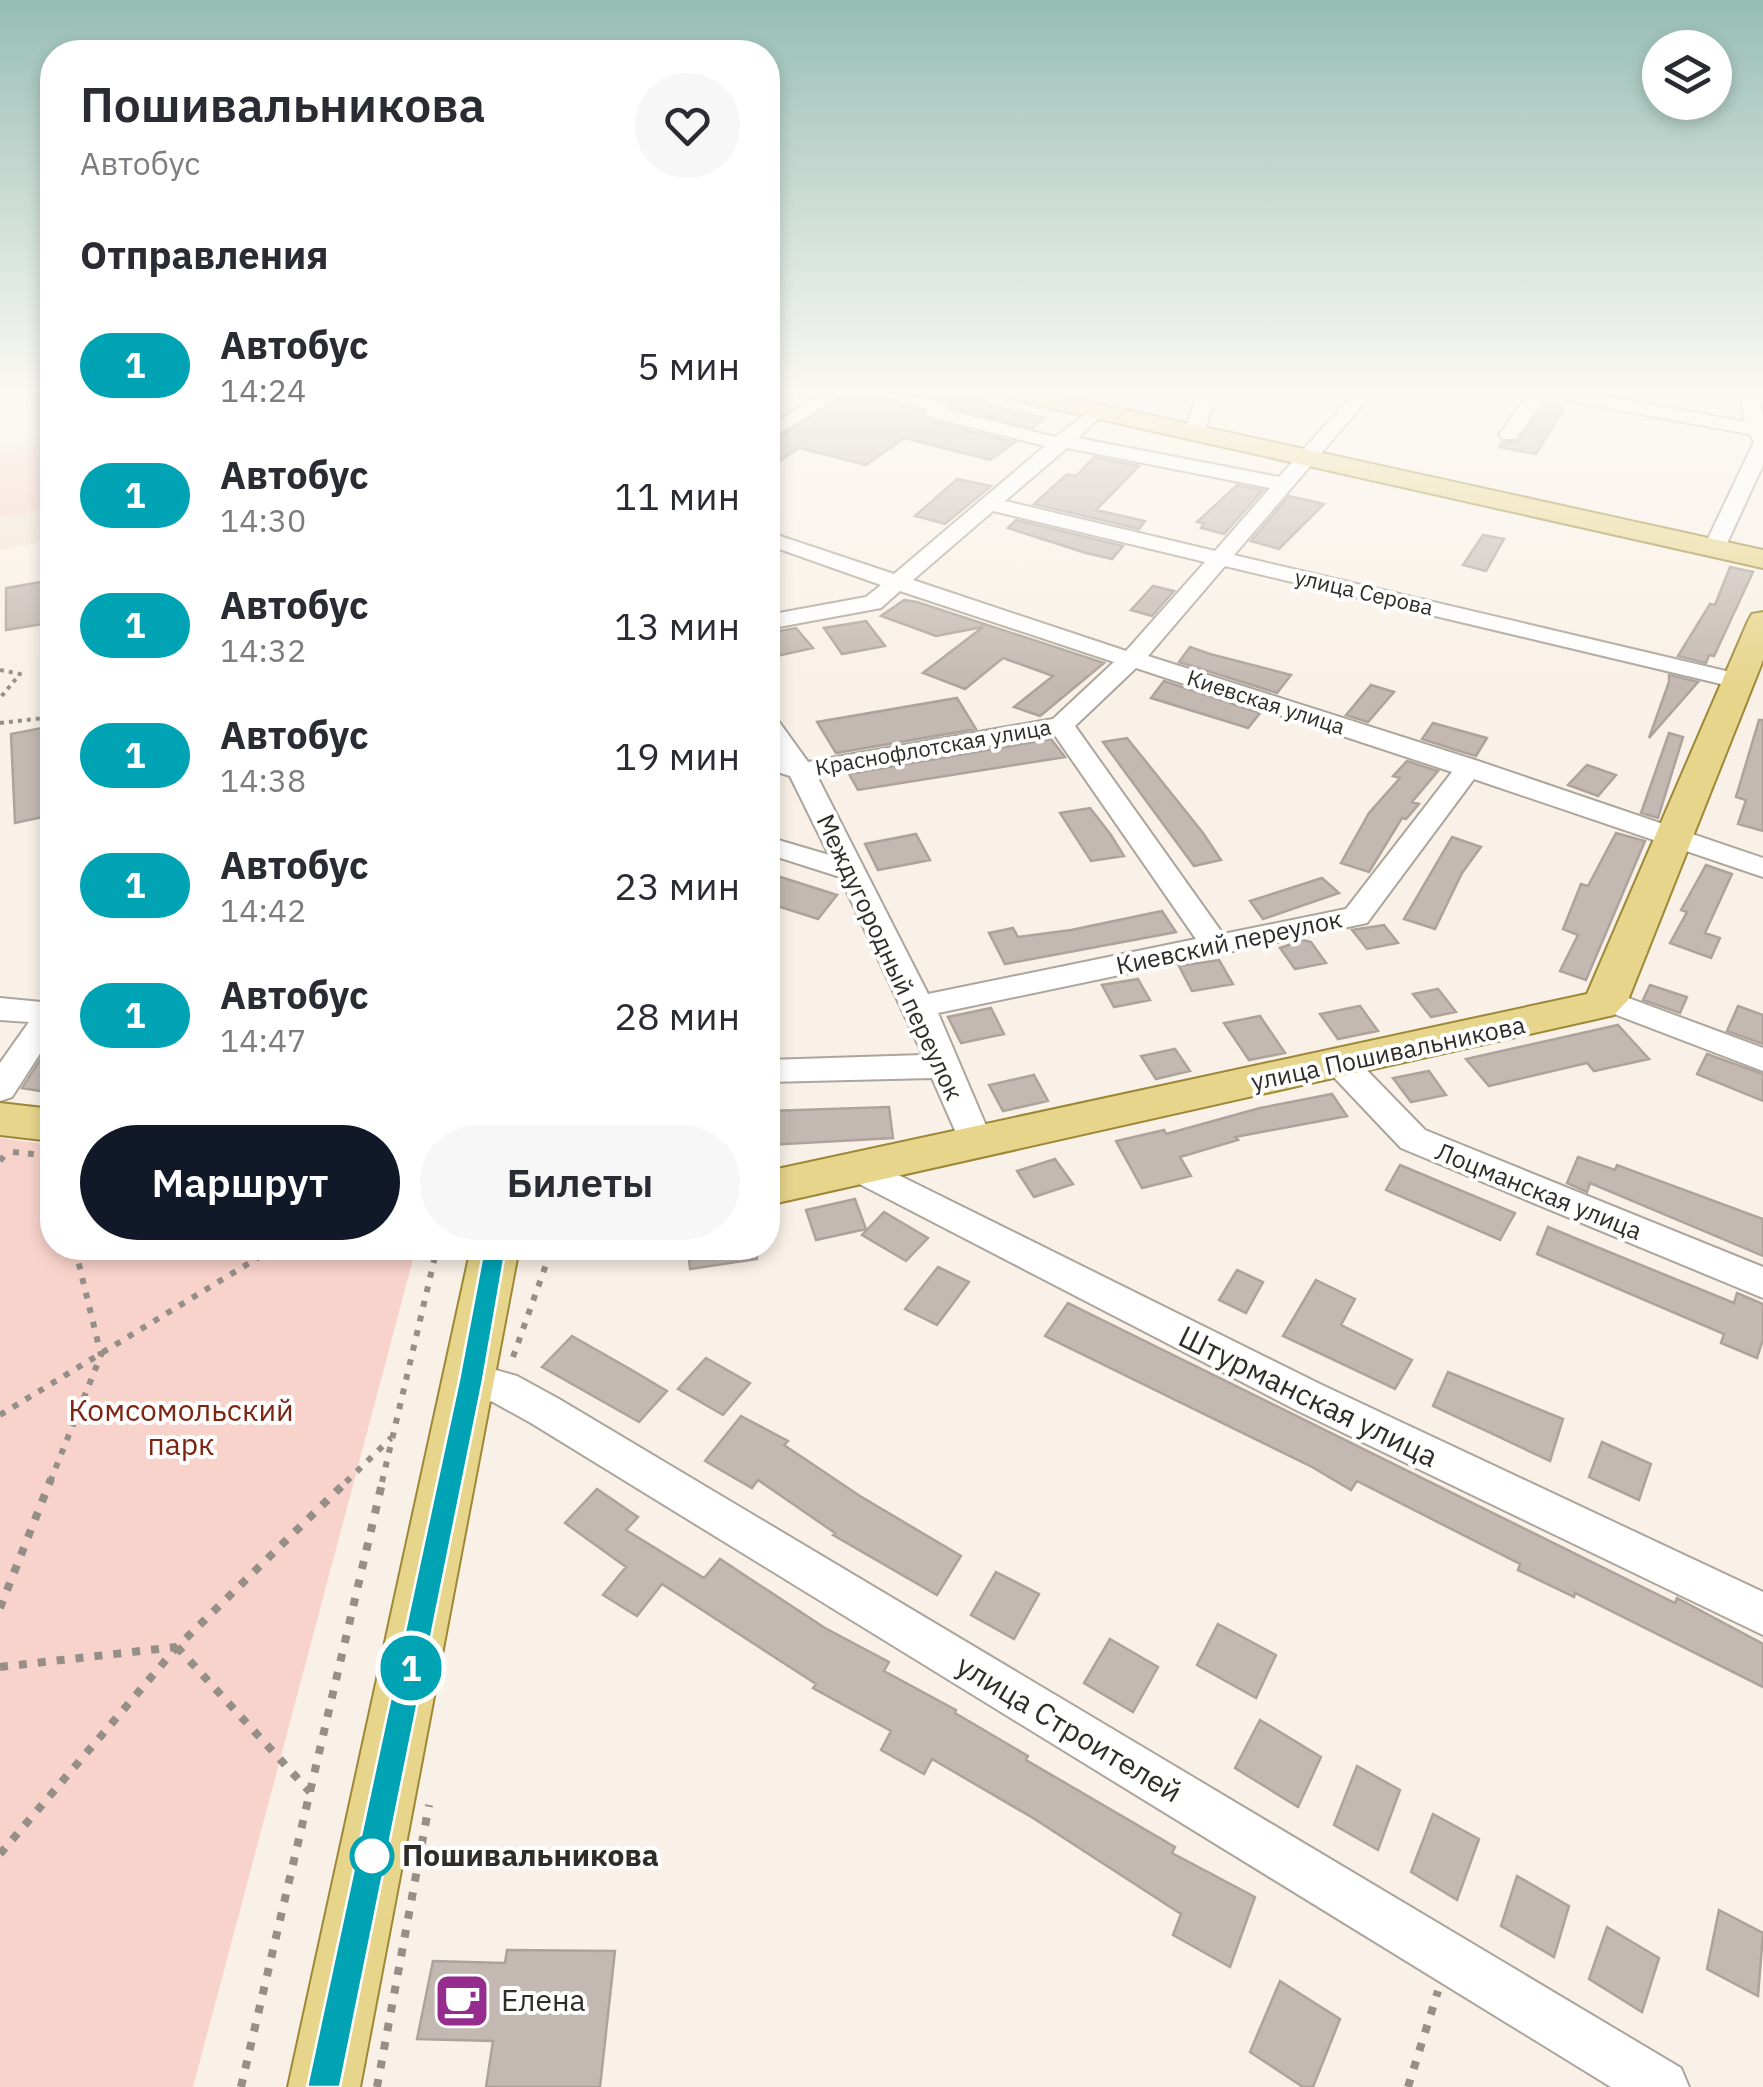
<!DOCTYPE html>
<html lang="ru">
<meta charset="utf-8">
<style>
body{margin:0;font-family:"IBM Plex Sans",sans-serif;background:#f7f7f7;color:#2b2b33;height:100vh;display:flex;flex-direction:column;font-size:38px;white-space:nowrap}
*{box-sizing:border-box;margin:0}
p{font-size:32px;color:#7c7c81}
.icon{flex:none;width:55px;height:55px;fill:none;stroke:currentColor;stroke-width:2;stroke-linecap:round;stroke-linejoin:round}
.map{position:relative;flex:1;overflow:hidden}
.side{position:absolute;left:40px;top:40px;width:740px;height:1220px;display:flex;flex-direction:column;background:#fff;border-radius:40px;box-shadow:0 5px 15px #0003}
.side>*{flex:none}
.badge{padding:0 20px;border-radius:32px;font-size:35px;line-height:65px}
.fabs{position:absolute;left:1642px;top:30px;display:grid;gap:20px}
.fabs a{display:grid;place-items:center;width:90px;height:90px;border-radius:50%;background:#fff;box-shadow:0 5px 15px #0003;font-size:50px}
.map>.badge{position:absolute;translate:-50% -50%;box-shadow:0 0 0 5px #fff}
h2{padding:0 40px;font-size:38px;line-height:90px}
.round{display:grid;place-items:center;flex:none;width:105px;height:105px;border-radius:52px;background:#f7f7f7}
.summary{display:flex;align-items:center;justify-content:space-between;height:170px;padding:0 40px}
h1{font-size:48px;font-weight:600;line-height:75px}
.cta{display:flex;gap:20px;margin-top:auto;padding:20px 40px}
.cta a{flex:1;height:115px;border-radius:60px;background:#111827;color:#fff;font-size:40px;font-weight:600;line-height:115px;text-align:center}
.cta a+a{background:#f7f7f7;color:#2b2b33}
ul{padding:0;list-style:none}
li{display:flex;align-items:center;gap:30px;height:130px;padding:0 40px}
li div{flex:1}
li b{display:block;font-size:38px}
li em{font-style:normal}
li .badge{min-width:110px;font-weight:700;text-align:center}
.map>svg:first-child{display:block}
.built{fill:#f2e5d5}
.green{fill:#f8d3cb}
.building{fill:#c4b9b2;stroke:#ada39c;stroke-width:2.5}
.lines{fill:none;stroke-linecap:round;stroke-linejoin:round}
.minor-casing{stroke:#aca59b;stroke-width:4}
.major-casing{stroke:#9d8838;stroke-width:4}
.path-far2{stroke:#958f88;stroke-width:4;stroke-dasharray:4 5;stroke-linecap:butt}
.path-far1{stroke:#958f88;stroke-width:6;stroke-dasharray:6 9;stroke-linecap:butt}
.path{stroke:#958f88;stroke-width:8;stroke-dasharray:8 11;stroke-linecap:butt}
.minor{fill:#fff;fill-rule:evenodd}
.major{fill:#e7d58c;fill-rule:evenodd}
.line{fill:#00a3b4;stroke:#fff;stroke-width:2.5}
.stop-dot{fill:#fff;stroke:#00a3b4;stroke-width:5}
.labels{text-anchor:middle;stroke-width:8;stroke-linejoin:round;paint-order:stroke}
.far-street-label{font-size:22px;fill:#302d29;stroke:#fff}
.street-label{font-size:25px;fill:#302d29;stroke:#fff}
.near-street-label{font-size:30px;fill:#302d29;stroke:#fff}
.near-park-label{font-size:30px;fill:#7d2412;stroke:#fff}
.near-stop-label{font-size:30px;font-weight:bold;fill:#302d29;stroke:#fff;text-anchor:start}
.near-poi-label{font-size:30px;fill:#302d29;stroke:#fff;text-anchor:start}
</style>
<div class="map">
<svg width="1763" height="2087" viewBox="0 0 1763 2087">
<rect width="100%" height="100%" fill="#f9f1e7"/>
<!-- built -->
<path class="built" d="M52 436V540L0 550V445Z"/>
<!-- green -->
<path class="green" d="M52 444V508L0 517V453Z
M0 1138 52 1145V1248H416L193 2087H0Z"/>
<!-- building -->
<path class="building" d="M847 394H874L922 412 925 420 1015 442 990 460 904 438 866 465 799 448 768 469V444Z
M926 394H960L987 401 982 404 1045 418 1033 428 952 407 949 399Z
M1545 404 1564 408 1536 454 1499 447 1502 443 1519 441Z
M1094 457 1139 466 1096 510 1145 521 1139 529 1034 504 1067 474 1076 476Z
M957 479 991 486 945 524 915 516Z
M1237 485 1263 490 1224 534 1201 528 1204 523 1197 522Z
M1289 496 1324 504 1279 549 1251 541Z
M1016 520 1123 546 1112 559 1086 553 1008 528Z
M1483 535 1504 539 1486 571 1463 565Z
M1730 567 1753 572 1714 656 1709 655 1706 663 1678 656 1710 604 1715 605Z
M47 581 49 623 6 630V588Z
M1153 586 1174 591 1152 616 1131 610Z
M904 600 917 602 1104 663 1040 716 1014 707 1053 676 1003 658 965 689 923 673 983 627 936 636 881 616Z
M866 621 885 646 842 654 824 628Z
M796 628 813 648 768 658V633Z
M1190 647 1210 654 1291 675 1277 693 1179 662Z
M1669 675 1698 682 1649 738 1669 682Z
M1164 681 1260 713 1248 728 1151 698Z
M1371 685 1394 692 1368 722 1346 715Z
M957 698 976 729 836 753 817 722Z
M1759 720H1763V831L1738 824 1746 800 1736 797Z
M1433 723 1487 738 1476 756 1456 750 1422 739Z
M52 726V815L15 823 11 734Z
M1669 733 1683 737 1658 818 1641 813Z
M1127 738 1203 833 1221 860 1194 866 1103 742Z
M1051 739 1065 757 858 790 849 774Z
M1407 761 1438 771 1412 802 1419 804 1406 819 1402 818 1369 872 1341 863 1369 813 1400 778 1393 776Z
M1587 765 1616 775 1598 796 1568 785Z
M1090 808 1111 835 1124 856 1091 861 1060 813Z
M1616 833 1645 841 1586 980 1560 971 1578 935 1563 929 1581 884 1588 886Z
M916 834 930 860 878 870 865 844Z
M1452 837 1481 847 1462 873 1435 929 1404 919Z
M1706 865 1732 874 1705 933 1720 938 1711 958 1670 943 1687 912 1681 910Z
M768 873 837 895 818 919 768 903Z
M1322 878 1339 893 1263 919 1250 901Z
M1162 911 1176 932 1005 964 989 933 1013 928 1018 937 1071 930Z
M1384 925 1398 943 1367 949 1352 930Z
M1303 940 1311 942 1326 963 1295 969 1280 948Z
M1219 960 1233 984 1192 991 1179 966Z
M1138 979 1150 1000 1114 1007 1102 985Z
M1650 985 1687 997 1680 1013 1643 1000Z
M1438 989 1456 1012 1431 1017 1413 994Z
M1360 1006 1378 1031 1338 1039 1320 1014Z
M1738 1006 1763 1015V1044L1727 1031Z
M991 1008 1004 1034 961 1043 948 1017Z
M1260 1016 1285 1053 1249 1060 1224 1023Z
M1618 1025 1649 1059 1594 1071 1587 1063 1489 1086 1466 1059Z
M52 1043V1093L22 1088 45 1052Z
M1175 1049 1190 1071 1156 1079 1141 1056Z
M1707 1054 1763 1074V1101L1697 1074Z
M1429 1071 1446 1095 1411 1102 1393 1078Z
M1034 1075 1048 1101 1003 1111 989 1085Z
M1332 1094 1347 1116 1235 1137 1238 1140 1180 1157 1191 1176 1142 1188 1116 1141 1164 1130 1166 1134 1260 1108Z
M889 1107 893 1138 768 1145V1111Z
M1578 1157 1615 1170 1617 1165 1763 1219V1256L1590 1183 1587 1192 1567 1183Z
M1055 1159 1073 1184 1034 1197 1017 1171Z
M1400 1165 1515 1213 1500 1240 1386 1190Z
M855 1199 866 1229 816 1240 806 1210Z
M884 1212 928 1238 906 1261 862 1235Z
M1548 1227 1734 1303 1737 1293 1763 1304V1339L1757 1358 1721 1343 1724 1334 1537 1254Z
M688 1248H757V1259L690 1269Z
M938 1267 969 1282 937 1325 905 1309Z
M1237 1270 1263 1282 1246 1313 1219 1300Z
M1316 1280 1355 1299 1341 1325 1412 1360 1395 1389 1283 1336Z
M1068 1303 1675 1603 1677 1598 1763 1644V1687L1575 1593 1574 1597 1518 1570 1520 1564 1357 1481 1351 1490 1312 1467 1045 1336Z
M572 1336 630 1369 667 1391 639 1422 542 1367Z
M706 1358 750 1383 723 1415 678 1389Z
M1448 1372 1563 1419 1550 1461 1433 1406Z
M741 1416 788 1441 784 1445 860 1496 961 1556 937 1595 833 1535 835 1533 758 1480 752 1488 705 1461Z
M1602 1442 1651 1464 1639 1500 1589 1477Z
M597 1489 638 1517 626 1530 704 1578 720 1559 825 1628 889 1662 884 1671 956 1710 955 1713 1028 1756 1026 1760 1175 1847 1172 1853 1255 1897 1230 1967 1173 1935 1181 1914 1033 1818 932 1759 924 1774 881 1750 891 1731 813 1688 816 1684 662 1584 637 1616 603 1595 626 1567 565 1523Z
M996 1572 1039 1594 1014 1639 971 1615Z
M1218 1624 1276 1655 1256 1698 1197 1665Z
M1110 1639 1158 1667 1133 1712 1084 1683Z
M1260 1720 1321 1757 1298 1807 1235 1768Z
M1357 1766 1400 1790 1378 1850 1334 1825Z
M1433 1814 1479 1839 1457 1900 1411 1872Z
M1517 1876 1569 1906 1554 1957 1501 1926Z
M1719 1910 1763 1933 1758 1996 1707 1969Z
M1607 1927 1659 1958 1642 2012 1589 1979Z
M507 1950 615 1951 600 2087H486L493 2041 417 2039 433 1961 505 1963Z
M1280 1981 1340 2019 1313 2087H1303L1250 2052Z"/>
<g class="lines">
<!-- minor casing -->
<g class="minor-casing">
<path id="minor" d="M878 394C903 394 924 397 948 403V410L1055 437 1098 405 1107 411 1078 438 1279 477 1353 394H1372L1234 555 1747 676 1750 681 1747 686 1738 688 1225 566 1148 656 1478 761 1763 858V877L1474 779 1367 923 938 1013 993 1142 988 1151 976 1155 964 1151 932 1078 768 1082V1060L923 1055 840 877 768 854V837L829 855 790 776 768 769V753L777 755 768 742V716L777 719 808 762 1053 719 1114 662 900 591 881 608 768 629V615L866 597 881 585 768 545V532L894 574 1045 446 926 416V409ZM1067 448 1270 488 1215 551 1005 501ZM993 511 1205 562 1126 651 913 580ZM1136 668 1452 772 1346 909 1223 934 1075 726ZM1054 734 1196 939 928 994 817 776Z
M1197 394H1215L1204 433 1194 439 1184 433Z
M1528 394H1547L1516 439H1502L1499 435Z
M1554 394H1596L1745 422 1740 394H1758L1763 417V465L1722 554 1714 556 1703 549 1754 442 1749 434 1563 400Z
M820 395 827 397V405L768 440V426Z
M1607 990 1763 1048V1071L1596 1007 1591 1000 1596 993Z
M0 998 52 1003V1035L12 1097 0 1101V1063L29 1022 0 1020Z
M1340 1052 1352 1055 1425 1130 1763 1267V1298L1401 1148 1328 1071 1324 1063 1328 1055Z
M858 1155 1322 1385 1763 1592V1635L1294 1409 846 1177 840 1168 846 1159Z
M471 1363 517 1376 559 1399 1681 2068 1689 2087H1611L531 1423 493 1402 457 1392 451 1380 457 1368Z"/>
</g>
<!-- major casing -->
<g class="major-casing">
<path id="major" d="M1007 394H1054L1763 550V568L1019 401Z
M1763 612V660L1628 1000 1614 1015 768 1205V1171L1587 994 1748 621 1752 614Z
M0 1103 52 1109V1141L0 1135Z
M471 1248H519L360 2087H288Z"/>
</g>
<!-- path-far2 -->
<path class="path-far2" d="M837 398 853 394
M0 670 20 674 0 698
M0 723 52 717"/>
<!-- path-far1 -->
<path class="path-far1" d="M13 1152 52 1156
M0 1161 8 1151
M513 1357 552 1248
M0 1415 274 1248
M50 1482 101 1355 75 1248
M346 1482 391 1438
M382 1482 437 1248"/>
<!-- path -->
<path class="path" d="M0 1608 51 1479
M177 1647 310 1792
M0 1667 176 1647
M0 1854 177 1647 349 1479
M241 2087 383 1479
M377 2087 429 1805
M1408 2087 1438 1991"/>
<!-- minor -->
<use href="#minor" class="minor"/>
<!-- major -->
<use href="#major" class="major"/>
</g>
<!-- sky -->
<linearGradient id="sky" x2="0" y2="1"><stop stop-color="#97beb4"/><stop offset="0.57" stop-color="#fcf9f4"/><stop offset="1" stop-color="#fcf9f4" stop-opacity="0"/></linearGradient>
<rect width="1763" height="687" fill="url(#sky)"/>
<!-- line -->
<path class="line" d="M495 1239 506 1248 483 1380 340 2087H307L459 1380 484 1248Z"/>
<!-- icons -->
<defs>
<g id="cafe-square" transform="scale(2.875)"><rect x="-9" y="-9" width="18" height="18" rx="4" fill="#962c8e" stroke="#fff"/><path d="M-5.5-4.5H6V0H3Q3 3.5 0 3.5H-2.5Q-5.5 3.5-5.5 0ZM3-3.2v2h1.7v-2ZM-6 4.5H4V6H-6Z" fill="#fff"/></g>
</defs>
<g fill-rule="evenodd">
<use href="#cafe-square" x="462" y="2001"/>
</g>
<!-- markers -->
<circle class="stop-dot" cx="372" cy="1856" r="20"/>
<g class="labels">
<!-- far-street labels -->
<g class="far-street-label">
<text transform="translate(1364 592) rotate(13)" y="8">улица Серова</text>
<text transform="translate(1266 702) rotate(18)" y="8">Киевская улица</text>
<text transform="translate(933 747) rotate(-10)" y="8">Краснофлотская улица</text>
</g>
<!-- street labels -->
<g class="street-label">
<text transform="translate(1229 942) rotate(-12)" y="9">Киевский переулок</text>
<text transform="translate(890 957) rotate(65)" y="9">Междугородный переулок</text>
<text transform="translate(1388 1053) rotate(-12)" y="9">улица Пошивальникова</text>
<text transform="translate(1539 1191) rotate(22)" y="9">Лоцманская улица</text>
</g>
<!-- near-street labels -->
<g class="near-street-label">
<text transform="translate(1308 1397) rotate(26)" y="10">Штурманская улица</text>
<text transform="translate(1069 1729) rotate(31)" y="10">улица Строителей</text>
</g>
<!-- near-park labels -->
<g class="near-park-label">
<text x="181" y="1421">Комсомольский<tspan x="181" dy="34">парк</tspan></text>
</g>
<!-- near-stop labels -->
<g class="near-stop-label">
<text x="402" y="1866">Пошивальникова</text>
</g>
<!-- near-poi labels -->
<g class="near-poi-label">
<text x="501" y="2011">Елена</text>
</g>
</g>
</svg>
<div class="fabs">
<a><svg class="icon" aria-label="layers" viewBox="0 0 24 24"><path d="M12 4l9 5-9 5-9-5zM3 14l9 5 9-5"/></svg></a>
</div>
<b class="badge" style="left:411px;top:1668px;background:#00a3b4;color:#fff">1</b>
<section class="side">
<div class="summary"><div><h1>Пошивальникова</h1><p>Автобус</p></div><a class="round"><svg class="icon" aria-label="heart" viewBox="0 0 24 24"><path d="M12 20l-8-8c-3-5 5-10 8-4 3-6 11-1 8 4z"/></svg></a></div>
<h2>Отправления</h2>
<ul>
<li><span class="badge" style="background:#00a3b4;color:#fff">1</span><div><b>Автобус</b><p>14:24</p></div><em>5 мин</em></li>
<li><span class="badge" style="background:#00a3b4;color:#fff">1</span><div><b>Автобус</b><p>14:30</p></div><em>11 мин</em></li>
<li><span class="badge" style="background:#00a3b4;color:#fff">1</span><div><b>Автобус</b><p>14:32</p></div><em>13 мин</em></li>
<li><span class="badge" style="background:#00a3b4;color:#fff">1</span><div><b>Автобус</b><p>14:38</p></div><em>19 мин</em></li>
<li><span class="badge" style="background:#00a3b4;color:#fff">1</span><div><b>Автобус</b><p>14:42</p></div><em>23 мин</em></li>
<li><span class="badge" style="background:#00a3b4;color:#fff">1</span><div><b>Автобус</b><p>14:47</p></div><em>28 мин</em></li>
</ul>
<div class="cta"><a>Маршрут</a><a>Билеты</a></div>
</section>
</div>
